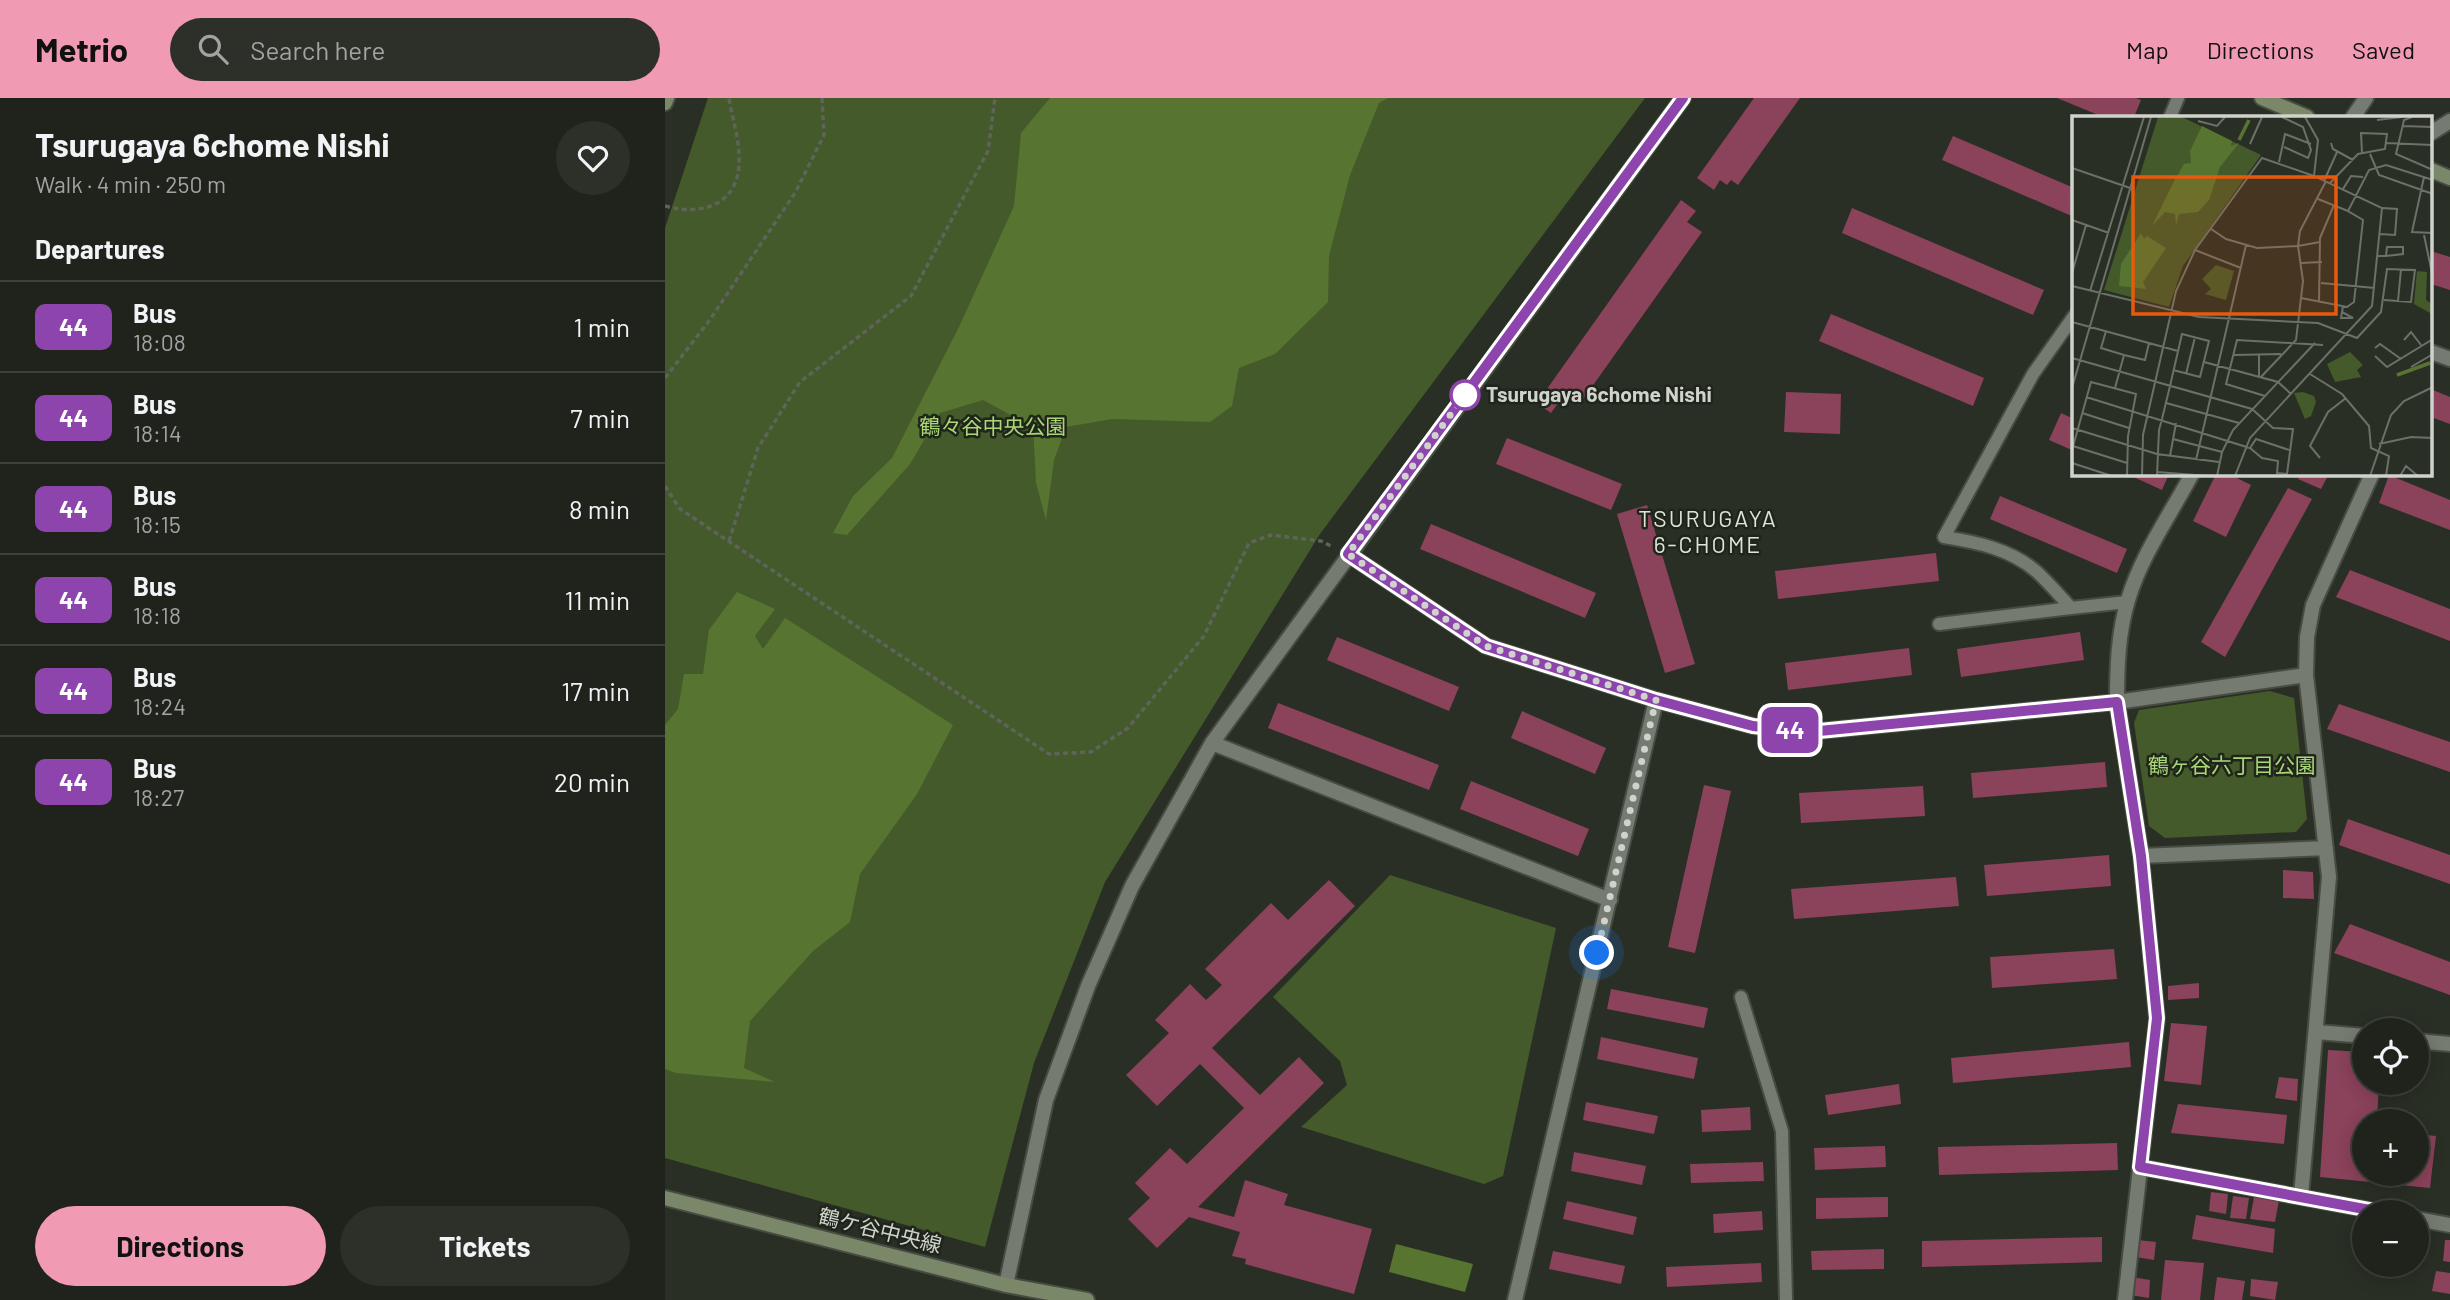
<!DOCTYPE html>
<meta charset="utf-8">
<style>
body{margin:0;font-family:Barlow,"Noto Sans JP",sans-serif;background:#2d2f29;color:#f1f3f6;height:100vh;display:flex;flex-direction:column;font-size:26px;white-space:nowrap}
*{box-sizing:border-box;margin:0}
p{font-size:23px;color:#a2a4a3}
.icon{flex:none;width:38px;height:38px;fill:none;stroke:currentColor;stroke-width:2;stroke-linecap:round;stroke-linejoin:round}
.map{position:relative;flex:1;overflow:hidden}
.panel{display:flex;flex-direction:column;background:#20231c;width:665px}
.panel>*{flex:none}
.badge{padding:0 14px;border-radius:10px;font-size:24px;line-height:46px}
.controls{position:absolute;left:1687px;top:920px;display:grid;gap:14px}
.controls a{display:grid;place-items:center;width:77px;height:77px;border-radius:50%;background:#20231c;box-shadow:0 4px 18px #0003,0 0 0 2px #3d403b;font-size:35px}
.you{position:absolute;width:35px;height:35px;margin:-18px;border:5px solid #fff;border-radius:50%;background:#1a73e8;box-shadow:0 0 0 10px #1a73e833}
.map>.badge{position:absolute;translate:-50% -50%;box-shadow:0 0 0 4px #fff}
h2{padding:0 35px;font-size:26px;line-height:63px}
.round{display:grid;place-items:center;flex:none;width:74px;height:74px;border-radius:37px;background:#2d2f29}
.head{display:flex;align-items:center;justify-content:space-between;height:119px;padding:0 35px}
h1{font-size:33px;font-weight:700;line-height:52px}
.action{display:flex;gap:14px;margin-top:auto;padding:14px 35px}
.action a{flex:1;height:80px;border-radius:42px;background:#f19ab4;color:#111;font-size:28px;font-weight:700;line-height:80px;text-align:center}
.action a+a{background:#2d2f29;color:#f1f3f6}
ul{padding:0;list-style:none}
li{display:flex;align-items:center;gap:21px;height:91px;padding:0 35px;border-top:2px solid #3d403b}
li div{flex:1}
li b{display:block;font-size:26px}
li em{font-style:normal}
li .badge{min-width:77px;font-weight:700;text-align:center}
header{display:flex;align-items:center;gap:42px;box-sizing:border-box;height:98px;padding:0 35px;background:#f19ab4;color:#111}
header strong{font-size:33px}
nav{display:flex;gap:38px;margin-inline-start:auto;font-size:24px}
.search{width:490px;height:63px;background:#2d2f29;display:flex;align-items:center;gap:18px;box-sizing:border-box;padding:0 24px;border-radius:38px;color:#a2a4a3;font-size:26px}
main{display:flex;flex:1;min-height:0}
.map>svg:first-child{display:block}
.green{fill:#445a2b}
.water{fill:#577530}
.building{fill:#8b425b}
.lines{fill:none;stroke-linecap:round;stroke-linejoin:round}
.lane-casing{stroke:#474c43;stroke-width:16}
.street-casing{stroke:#474c43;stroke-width:18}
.secondary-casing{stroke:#474c43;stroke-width:18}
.path{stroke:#5f645b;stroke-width:3.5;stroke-dasharray:5 3.5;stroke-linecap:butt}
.lane{stroke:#757b70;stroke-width:12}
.street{stroke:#757b70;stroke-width:14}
.secondary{stroke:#7a8869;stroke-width:14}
.line-casing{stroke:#fff;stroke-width:16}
.line{stroke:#8e44ad;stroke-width:10}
.walk{stroke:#cfd3cc;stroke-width:7;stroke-dasharray:0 12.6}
.stop-dot{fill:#fff;stroke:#8e44ad;stroke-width:3.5}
.labels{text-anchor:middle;stroke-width:5;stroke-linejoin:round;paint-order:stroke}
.stop-label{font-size:21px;font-weight:bold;fill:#cfd3cc;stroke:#20251b;text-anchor:start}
.park-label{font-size:21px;fill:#a9d676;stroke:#20251b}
.street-label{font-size:21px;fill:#cfd3cc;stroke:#20251b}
.neighbourhood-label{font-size:23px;letter-spacing:2px;fill:#dde4d7;stroke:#20251b}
.inset-river{fill:none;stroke:#577530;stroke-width:3.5}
.inset-road{fill:none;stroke:#6c7168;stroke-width:2}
.view{fill:#e8590c;fill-opacity:0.15;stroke:#e8590c;stroke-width:3.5}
.inset-edge{fill:none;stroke:#cfd3cc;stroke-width:3.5}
</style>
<header>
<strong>Metrio</strong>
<div class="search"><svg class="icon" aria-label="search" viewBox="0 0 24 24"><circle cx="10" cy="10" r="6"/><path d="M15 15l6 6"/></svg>Search here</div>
<nav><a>Map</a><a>Directions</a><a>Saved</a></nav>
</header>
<main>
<section class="panel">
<div class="head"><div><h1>Tsurugaya 6chome Nishi</h1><p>Walk · 4 min · 250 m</p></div><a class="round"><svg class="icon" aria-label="heart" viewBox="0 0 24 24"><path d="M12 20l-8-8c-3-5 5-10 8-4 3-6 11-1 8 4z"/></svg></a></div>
<h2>Departures</h2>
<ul>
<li><span class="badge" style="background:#8e44ad;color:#fff">44</span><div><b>Bus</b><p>18:08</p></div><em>1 min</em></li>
<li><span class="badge" style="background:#8e44ad;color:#fff">44</span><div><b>Bus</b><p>18:14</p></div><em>7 min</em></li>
<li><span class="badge" style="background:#8e44ad;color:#fff">44</span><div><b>Bus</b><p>18:15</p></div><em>8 min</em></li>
<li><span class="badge" style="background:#8e44ad;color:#fff">44</span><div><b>Bus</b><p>18:18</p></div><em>11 min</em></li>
<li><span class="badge" style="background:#8e44ad;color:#fff">44</span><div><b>Bus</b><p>18:24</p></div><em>17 min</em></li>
<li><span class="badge" style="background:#8e44ad;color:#fff">44</span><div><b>Bus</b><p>18:27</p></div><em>20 min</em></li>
</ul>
<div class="action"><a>Directions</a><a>Tickets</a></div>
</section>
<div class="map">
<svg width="1785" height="1202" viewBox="0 0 1785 1202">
<rect width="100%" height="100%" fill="#2a2f25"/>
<!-- green -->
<path class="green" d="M43 0H980L655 436 440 784 369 965 320 1149 0 1060V130Z
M1605 593 1629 600 1642 721 1631 734 1500 740 1484 728 1469 625 1474 612Z
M725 777 891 830 838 1078 819 1086 636 1029 682 987 675 963 608 899Z"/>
<!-- water -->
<path class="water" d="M385 0H723L714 5 685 77 664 158 663 204 610 256 574 270 567 308 545 324 447 321 401 329 389 362 381 422 371 385 368 329 318 302 275 315 245 366 182 437 168 435 188 398 227 360 294 229 349 108 356 35Z
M72 494 110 511 90 538 98 551 120 520 288 627 252 696 195 776 185 824 148 853 85 923 79 970 110 984 11 975 0 971V627L13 611 19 576H38L44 532Z
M731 1146 808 1166 800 1194 724 1174Z"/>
<!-- building -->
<path class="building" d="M1089 0H1135L1073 87 1066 82 1062 87 1055 82 1049 92 1032 80Z
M1392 0H1471L1476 2 1469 19H1438Z
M1288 38 1409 90V119L1277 62Z
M1016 102 1031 113 1022 124 1037 134 914 307 899 297 886 315 872 305Z
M1187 110 1379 192 1368 217 1177 135Z
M1766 153 1785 159V192L1766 186Z
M1166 216 1319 280 1308 308 1154 243Z
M1768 292 1785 299V326L1766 319V299Z
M1121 294 1176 296 1175 336 1119 334Z
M1396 315 1409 321V353L1384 342Z
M842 340 957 386 946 412 831 366Z
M1462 376H1504L1497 392Z
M1551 376H1564L1586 387 1561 439 1528 423Z
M1636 376H1664L1656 391 1633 381Z
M1724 377 1785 402V432L1714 405Z
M1623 390 1647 401 1560 559 1536 544Z
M1335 398 1462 451 1452 475 1325 421Z
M982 407 1030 566 1000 575 952 416Z
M766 426 931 495 920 520 755 451Z
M1271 455 1274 483 1113 501 1110 473Z
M1685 472 1785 511V543L1671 499Z
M1415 534 1419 562 1296 579 1292 551Z
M672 539 794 589 784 613 662 562Z
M1244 550 1247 577 1123 592 1120 565Z
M613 605 774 667 764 692 603 630Z
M1674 606 1785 644V674L1662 631Z
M857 613 941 650 930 676 846 640Z
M1440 664 1442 689 1308 700 1306 675Z
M806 683 924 731 913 758 795 711Z
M1039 687 1066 693 1030 855 1003 849Z
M1258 688 1260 718 1136 725 1134 695Z
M1683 721 1785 757V786L1674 747Z
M1444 757 1446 788 1322 798 1319 767Z
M1618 772 1648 774 1649 801 1618 800Z
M1291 779 1294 808 1129 821 1126 791Z
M664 782 690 808 547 950 595 997 634 959 659 985 533 1109 569 1119 580 1082 623 1096 619 1107 707 1131 689 1196 580 1166 581 1161 567 1158 575 1134 524 1119 492 1150 463 1121 485 1100 470 1085 505 1050 522 1066 579 1010 535 966 492 1008 461 977 504 935 490 922 525 886 541 902 557 887 540 871 606 805 623 822Z
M1685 826 1785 864V897L1669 855Z
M1449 851 1452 881 1327 890 1325 859Z
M1534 885V900L1503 902V888Z
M946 891 1043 910 1039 930 942 911Z
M1506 925 1542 928 1536 987 1499 983Z
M936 939 1033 960 1029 981 932 961Z
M1464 944 1466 969 1288 985 1286 960Z
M1663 952 1699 954V985H1714L1712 1024H1699V1076H1752V1036L1771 1038 1765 1090 1655 1079Z
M1614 979 1633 981 1632 1003 1610 1000Z
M1234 986 1236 1006 1163 1017 1160 997Z
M921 1004 993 1018 989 1036 918 1022Z
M1513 1006 1622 1017 1619 1046 1506 1035Z
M1085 1009 1086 1032 1037 1034 1036 1012Z
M1452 1045 1453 1072 1274 1077 1273 1049Z
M1220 1048 1221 1069 1150 1072 1149 1050Z
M909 1054 981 1068 977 1087 906 1073Z
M1098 1064 1099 1083 1026 1085 1025 1066Z
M1546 1094 1563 1096 1561 1116 1544 1113Z
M1568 1098 1584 1100 1581 1121 1565 1120Z
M1223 1099V1119L1151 1121V1100Z
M1589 1099 1614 1102 1610 1124 1585 1121Z
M902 1103 972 1119 968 1137 898 1121Z
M1097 1113 1098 1132 1049 1135 1048 1116Z
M1531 1117 1610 1131 1608 1155 1527 1141Z
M1437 1139V1164L1257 1169V1143Z
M1473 1142 1491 1144 1489 1162 1471 1159Z
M1780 1142H1785V1164L1778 1163Z
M1219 1151V1171L1147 1172 1146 1153Z
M888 1153 960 1168 956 1186 884 1171Z
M1500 1162 1539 1165 1535 1202H1496Z
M1096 1165 1097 1184 1002 1189 1001 1169Z
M1771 1173 1785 1175V1196L1767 1193Z
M1467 1179 1485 1182 1484 1200 1465 1197Z
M1552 1179 1580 1183 1577 1202H1549Z
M1586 1181 1613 1184 1610 1202 1585 1198Z"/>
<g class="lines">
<!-- lane casing -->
<g class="lane-casing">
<path id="lane" d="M1505 19 1513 0
M1409 218 1368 276 1279 439C1311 444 1346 451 1372 474 1384 485 1395 498 1406 510L1462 504
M1274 526 1406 510
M1076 899 1117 1033 1121 1202"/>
</g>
<!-- street casing -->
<g class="street-casing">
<path id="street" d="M1688 19 1701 0
M1766 35 1785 23
M1766 254 1785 261
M1527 376C1505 417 1476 458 1463 502 1453 535 1452 570 1452 604L1641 577
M683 456 821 548 991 602 1088 628 1144 634 1452 604 1476 758 1492 921 1460 1202
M547 645 945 802
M1476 758 1661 750
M1652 934 1699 938
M1752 943 1785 946
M1475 1069 1721 1115
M1636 1098 1664 779 1641 577 1642 539 1648 507 1707 376
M1752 1121 1785 1127
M341 1187 381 1002 423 888 467 788 547 645 1018 0
M850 1202 991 602"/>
</g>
<!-- secondary casing -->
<g class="secondary-casing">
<path id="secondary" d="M1597 0 1642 19
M0 5 2 0
M1766 72 1785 80
M0 1100 341 1187 422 1202"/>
</g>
<!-- path -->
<path class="path" d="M0 108C40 119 76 105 74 59 74 40 67 19 64 0
M0 280 44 223 130 95 159 37 157 0
M0 388 15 411 384 656 426 654 463 630 539 538 584 445 606 437 656 443 668 449
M64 443 93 350 135 284 246 198 323 53 330 0"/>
<!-- lane -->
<use href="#lane" class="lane"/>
<!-- street -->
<use href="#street" class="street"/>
<!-- secondary -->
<use href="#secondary" class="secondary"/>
</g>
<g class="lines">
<!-- line casing -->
<g class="line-casing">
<path id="line" d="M1018 0 683 456 821 548 991 602 1088 628 1144 634 1452 604 1476 758 1492 920 1475 1069 1721 1115"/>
</g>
<!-- line -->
<use href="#line" class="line"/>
<!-- walk -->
<path class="walk" d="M800 297 683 456 821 548 991 602 932 855"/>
</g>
<!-- markers -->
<circle class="stop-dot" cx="800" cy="297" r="14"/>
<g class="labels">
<!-- stop labels -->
<g class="stop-label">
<text x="821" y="304">Tsurugaya 6chome Nishi</text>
</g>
<!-- park labels -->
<g class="park-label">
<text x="328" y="336">鶴々谷中央公園</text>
<text x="1567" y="675">鶴ヶ谷六丁目公園</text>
</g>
<!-- street labels -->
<g class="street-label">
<text transform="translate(215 1133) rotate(14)" y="7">鶴ケ谷中央線</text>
</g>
<!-- neighbourhood labels -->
<g class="neighbourhood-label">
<text x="1043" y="429">TSURUGAYA<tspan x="1043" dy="26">6-CHOME</tspan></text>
</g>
</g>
<!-- overview -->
<g transform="translate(1407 18)">
<rect width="360" height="360" fill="#2a2f25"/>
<path d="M86 1H110L189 39 111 150 97 191 32 174ZM144 149 162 155 154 184 133 178 139 173 130 163ZM345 155 355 156 354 184 360 188V198L342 188ZM278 236 291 249 285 254 289 261 263 266 255 248ZM231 276 242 280 244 286 239 300 233 303 222 277Z" fill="#445a2b"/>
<path d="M130 10 160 25 159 30 167 27 148 51 137 84 126 96 107 98 104 109 103 98 93 96 80 110 102 65 112 48 119 47 118 35ZM69 117 72 123 75 120 94 132 71 166 74 173 47 170 49 148Z" fill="#577530"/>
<path class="inset-river" d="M167 24 177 4M325 259 358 247"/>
<path class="inset-road" d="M210 1 231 11 239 34 236 42 212 31M340 1 332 4 324 38 361 54M305 4 330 1M126 5 145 10 153 1M331 10 361 11M259 27 261 33 281 44M314 27 361 29M178 28 190 1M298 38 307 59 361 78M207 46 213 18 239 28M0 52 61 73M352 61 340 116 361 117M252 65 265 36M258 67 286 38 313 33 315 18 289 17 290 37M271 73 279 60 291 61M246 83 276 95M0 104 37 117M139 113 154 123 185 132 226 130 231 165 224 224 189 261M308 118 323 119 325 93 310 92M352 119 361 162M248 126 226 130 228 115 254 65M123 134 169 152M306 140H314L331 138V131H315L314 140M229 147 250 146M0 157 14 109M249 167 303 172M0 170 127 201 246 207 285 222 309 196 315 153 343 154 339 186 312 184M18 175 72 1M229 182 275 191 282 186 291 104 276 95 297 54 314 49 361 64M326 185 329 153M247 186 248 122 262 89M270 196 281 202H269L271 190M0 206 106 235M34 215 29 232 52 239 73 244 77 227M332 224 339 216 349 229M303 232 308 228 329 243M162 239 209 238M303 240 315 251 361 223M0 242 180 293 201 312 221 313 215 358 205 357 206 345 190 342 178 332M132 246 206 266 219 278M339 251 361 238M114 258 123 221M238 258 270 278 297 310 299 332 317 340 314 360M187 261V239M0 272 79 1M43 272 52 239M193 280 154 268 165 224 251 229M14 281 178 332 184 323 217 334M94 287 167 307M10 297 57 312M0 312 85 338 147 346M101 323 150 336M307 328 339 321 361 322M1 330 55 347M0 334 19 266 64 278 56 320 55 360M98 340 104 307M248 342 238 330 256 296 274 282M124 344 174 129M0 347 40 360M85 356 136 360M70 360 71 319 104 175 123 134 190 42 242 60M85 360 87 314 90 303 98 270 110 218 137 225 128 261 101 254M145 360 150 336 161 314 243 227M163 360 178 322 300 190 310 92 242 60 246 24 233 1M298 360 319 299 332 285 361 271M328 360 334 350 346 360"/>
<path class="view" d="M61 61H264V198H61Z"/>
<rect width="360" height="360" class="inset-edge"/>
</g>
</svg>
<div class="controls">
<a><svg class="icon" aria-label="locate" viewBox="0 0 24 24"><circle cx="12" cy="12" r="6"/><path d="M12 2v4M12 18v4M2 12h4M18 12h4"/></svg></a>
<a>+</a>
<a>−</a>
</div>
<div class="you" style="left:932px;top:855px"></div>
<b class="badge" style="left:1125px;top:632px;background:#8e44ad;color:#fff">44</b>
</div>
</main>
